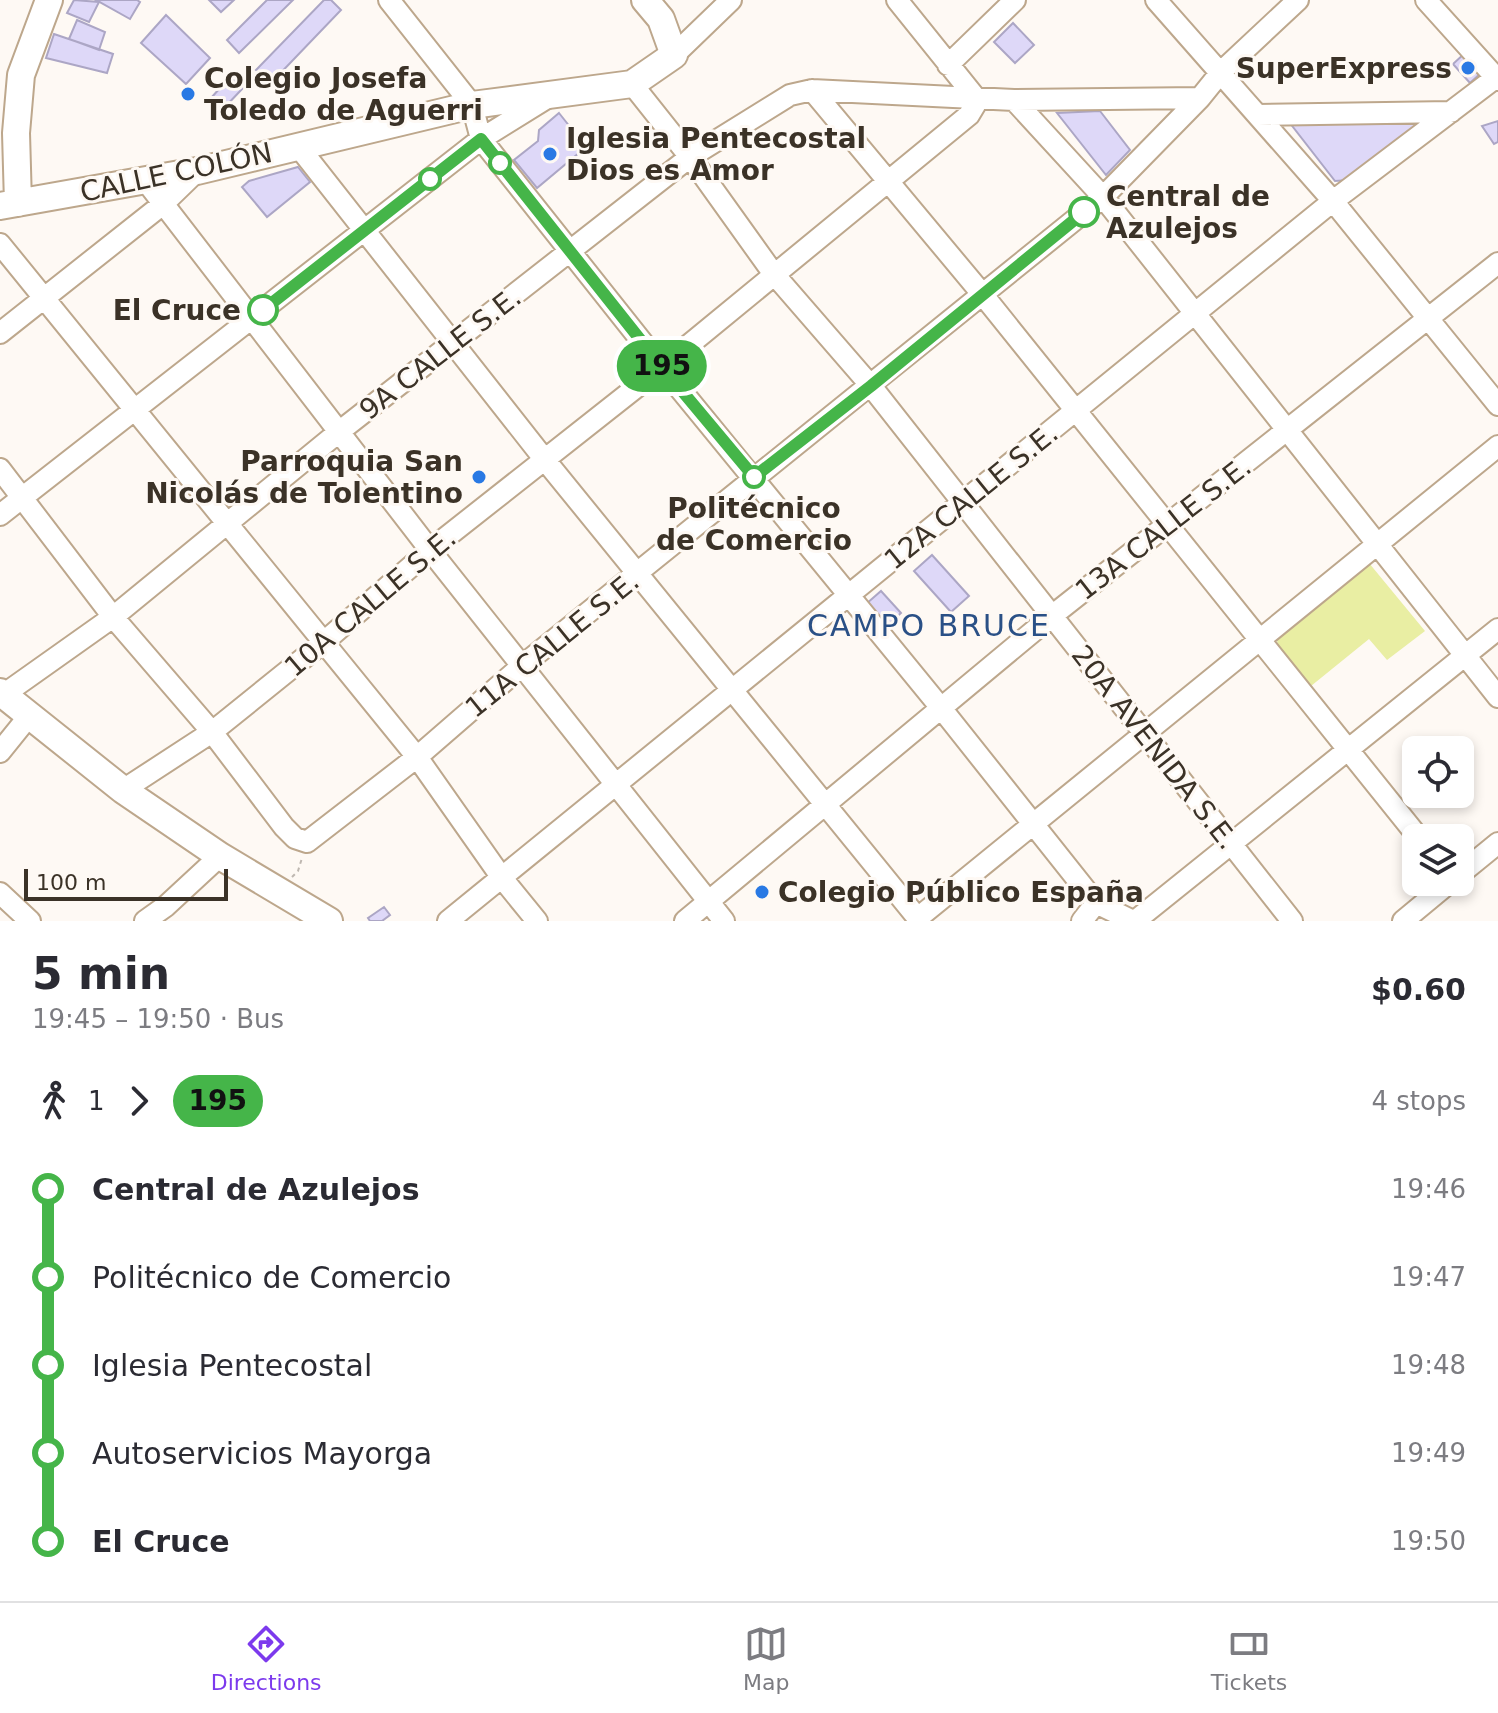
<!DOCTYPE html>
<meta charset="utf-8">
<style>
body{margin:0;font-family:"DejaVu Sans",sans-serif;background:#f7f7f7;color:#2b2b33;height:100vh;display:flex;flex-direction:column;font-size:30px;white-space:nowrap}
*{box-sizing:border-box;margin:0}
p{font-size:26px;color:#7c7c81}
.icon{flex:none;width:44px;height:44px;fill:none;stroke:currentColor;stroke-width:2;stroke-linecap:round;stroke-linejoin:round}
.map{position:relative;height:921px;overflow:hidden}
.side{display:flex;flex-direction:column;background:#fff;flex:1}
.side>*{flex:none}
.badge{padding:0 16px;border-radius:26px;font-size:28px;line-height:52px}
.controls{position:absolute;left:1402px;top:736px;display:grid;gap:16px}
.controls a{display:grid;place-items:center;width:72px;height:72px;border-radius:12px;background:#fff;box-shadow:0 4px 12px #0003;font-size:40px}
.scale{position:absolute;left:24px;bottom:20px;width:204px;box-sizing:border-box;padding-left:8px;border:4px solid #3b3227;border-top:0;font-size:22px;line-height:28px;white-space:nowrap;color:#3b3227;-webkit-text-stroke:6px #fef9f4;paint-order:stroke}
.map>.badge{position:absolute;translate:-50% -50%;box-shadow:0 0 0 4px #fff}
.legs{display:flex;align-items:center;gap:12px;height:88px;padding:0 32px;font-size:26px}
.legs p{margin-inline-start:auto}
.summary{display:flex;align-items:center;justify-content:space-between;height:136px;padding:0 32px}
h1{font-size:44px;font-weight:700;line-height:60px}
ul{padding:0 32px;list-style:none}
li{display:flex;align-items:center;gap:28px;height:88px;font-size:30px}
li i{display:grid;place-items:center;width:12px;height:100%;margin:0 10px;background:currentColor}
li i::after{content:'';width:20px;height:20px;margin:-10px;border:6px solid;border-radius:50%;background:#fff}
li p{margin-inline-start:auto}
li:first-child i{background:linear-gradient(#0000 50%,currentColor 0)}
li:last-child i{background:linear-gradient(currentColor 50%,#0000 0)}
.dock{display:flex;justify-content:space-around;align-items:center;height:112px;border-top:2px solid #e1e1e2;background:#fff;font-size:22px;color:#7c7c81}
.dock a{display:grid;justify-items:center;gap:4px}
.dock .selected{color:#7c3aed}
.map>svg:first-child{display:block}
.green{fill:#e9eea3}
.building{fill:#ded8f8;stroke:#aca6c5;stroke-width:2}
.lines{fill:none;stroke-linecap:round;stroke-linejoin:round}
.minor-casing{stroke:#bda78c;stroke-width:24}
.major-casing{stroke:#bda78c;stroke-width:30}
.path{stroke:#bfb8b1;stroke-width:2;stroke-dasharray:4 4;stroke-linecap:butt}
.minor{stroke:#fff;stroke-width:20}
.major{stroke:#fff;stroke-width:26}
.line-1-casing{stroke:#fff;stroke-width:18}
.line-1{stroke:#45b549;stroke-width:12}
.poi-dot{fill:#2979e4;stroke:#fef9f4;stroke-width:3}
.stop-1-dot{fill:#fff;stroke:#45b549;stroke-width:4}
.labels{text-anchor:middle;stroke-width:6;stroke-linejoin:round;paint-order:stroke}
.poi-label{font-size:28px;font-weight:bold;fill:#3b3227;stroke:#fef9f4;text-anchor:start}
.street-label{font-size:28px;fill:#3b3227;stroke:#fef9f4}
.stop-label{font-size:28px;font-weight:bold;fill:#3b3227;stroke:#fef9f4;text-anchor:start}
.neighbourhood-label{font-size:30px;letter-spacing:2px;fill:#2a5086;stroke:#fef9f4}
</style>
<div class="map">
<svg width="1498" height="921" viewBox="0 0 1498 921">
<rect width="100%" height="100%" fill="#fef9f4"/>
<!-- green -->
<path class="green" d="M1369 563 1425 631 1387 660 1369 639 1311 686 1278 650 1277 639Z"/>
<!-- building -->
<path class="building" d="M74 0 99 2 89 22 67 13Z
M96 0H137L140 2 130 19Z
M209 0H234L221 12Z
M267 0H293L239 53 227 40Z
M324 0H331L341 10 270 84 256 70Z
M166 15 210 58 186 84 141 43Z
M77 20 105 32 99 50 69 39Z
M1013 23 1034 45 1015 63 994 42Z
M54 34 113 54 107 73 46 58Z
M1465 53 1482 72 1470 83 1453 64Z
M230 77 243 88 223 109 211 98Z
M1100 111 1130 150 1106 175 1057 113Z
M559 113 586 147 537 188 514 160 538 141 539 130Z
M1286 118H1411L1417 125 1349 180 1335 181Z
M1498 121V142L1494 144 1482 126Z
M298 167 310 182 267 217 242 187 249 181Z
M932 555 969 596 951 612 914 571Z
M881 591 901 613 886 627 866 604Z
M384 907 390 915 382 921H370L368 918Z"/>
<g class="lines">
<!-- minor casing -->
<g class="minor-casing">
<path id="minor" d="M389 0 472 105 481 139 662 367 941 708 1096 903 1133 921
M1156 0 1333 201 1498 405
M1426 0 1498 80
M674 55 731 0
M948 65 1015 0
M632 84 690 157 773 273 871 386 1292 921
M812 90 983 295 1419 838
M1014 100 1103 197 1498 697
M1258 115 1451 112
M298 146 545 460 920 921
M145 180 430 550 724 921
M0 244 417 757 502 878 537 921
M0 333 163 204 197 171
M0 469 113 617 212 732 284 827 295 838 307 842 417 757 523 665 1103 197 1200 98 1221 72 1298 0
M0 515 481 139 547 98
M3 695 113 617 340 431 690 157 790 95 812 90 1014 100 1200 98
M0 752 29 716
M123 790 212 732 325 641 430 550 662 367 969 115 975 105V97L897 0
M1460 874 1498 843
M0 893 30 921
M919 917 1498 446
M145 921 166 906 220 856
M448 921 1333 201 1498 76
M685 921 1053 615 1498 263
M1082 921 1096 903
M1135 921 1498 629
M1403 921 1450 882"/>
</g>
<!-- major casing -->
<g class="major-casing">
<path id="major" d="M18 203 16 133 21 75 49 0
M0 206 197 171 472 105 632 84 674 55 661 19 645 0
M0 692 123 790 220 856 329 921"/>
</g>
<!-- path -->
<path class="path" d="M292 877 298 871 302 858"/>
<!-- minor -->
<use href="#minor" class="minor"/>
<!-- major -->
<use href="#major" class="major"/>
</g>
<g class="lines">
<!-- line-1 casing -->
<g class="line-1-casing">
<path id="line-1" d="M263 310 481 139 662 367 754 477 871 386 1084 212"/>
</g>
<!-- line-1 -->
<use href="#line-1" class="line-1"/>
</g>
<!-- markers -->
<g class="poi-dot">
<circle cx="1468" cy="68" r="8"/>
<circle cx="188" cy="94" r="8"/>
<circle cx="550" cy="154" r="8"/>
<circle cx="479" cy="477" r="8"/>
<circle cx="762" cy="892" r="8"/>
</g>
<g class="stop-1-dot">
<circle cx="500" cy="163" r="10"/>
<circle cx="430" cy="179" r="10"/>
<circle cx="1084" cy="212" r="14"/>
<circle cx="263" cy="310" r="14"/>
<circle cx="754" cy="477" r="10"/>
</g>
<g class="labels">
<!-- poi labels -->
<g class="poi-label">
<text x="1452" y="78" text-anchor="end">SuperExpress</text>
<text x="204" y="88">Colegio Josefa<tspan x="204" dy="32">Toledo de Aguerri</tspan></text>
<text x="566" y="148">Iglesia Pentecostal<tspan x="566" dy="32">Dios es Amor</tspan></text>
<text x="463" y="471" text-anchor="end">Parroquia San<tspan x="463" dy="32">Nicolás de Tolentino</tspan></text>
<text x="778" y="902">Colegio Público España</text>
</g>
<!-- street labels -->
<g class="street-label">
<text transform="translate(176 172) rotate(-12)" y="10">CALLE COLÓN</text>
<text transform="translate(440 353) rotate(-38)" y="10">9A CALLE S.E.</text>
<text transform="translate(971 496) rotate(-39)" y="10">12A CALLE S.E.</text>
<text transform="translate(1163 528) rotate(-38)" y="10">13A CALLE S.E.</text>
<text transform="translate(370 602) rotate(-40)" y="10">10A CALLE S.E.</text>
<text transform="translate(552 644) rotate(-39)" y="10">11A CALLE S.E.</text>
<text transform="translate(1155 747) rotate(52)" y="10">20A AVENIDA S.E.</text>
</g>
<!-- stop labels -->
<g class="stop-label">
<text x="1106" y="206">Central de<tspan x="1106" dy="32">Azulejos</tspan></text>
<text x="241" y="320" text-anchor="end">El Cruce</text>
<text x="754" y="518" text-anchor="middle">Politécnico<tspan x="754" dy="32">de Comercio</tspan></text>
</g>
<!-- neighbourhood labels -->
<g class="neighbourhood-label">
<text x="929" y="636">CAMPO BRUCE</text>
</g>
</g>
</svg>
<div class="controls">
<a><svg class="icon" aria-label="locate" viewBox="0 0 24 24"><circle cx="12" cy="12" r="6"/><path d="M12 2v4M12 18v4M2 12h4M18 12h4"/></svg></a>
<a><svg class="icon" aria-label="layers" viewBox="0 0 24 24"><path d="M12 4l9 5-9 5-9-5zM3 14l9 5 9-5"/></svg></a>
</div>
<div class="scale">100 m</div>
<b class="badge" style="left:662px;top:366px;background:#45b549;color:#111">195</b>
</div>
<section class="side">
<div class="summary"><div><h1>5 min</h1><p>19:45 – 19:50 · Bus</p></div><b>$0.60</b></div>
<div class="legs"><svg class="icon" aria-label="walk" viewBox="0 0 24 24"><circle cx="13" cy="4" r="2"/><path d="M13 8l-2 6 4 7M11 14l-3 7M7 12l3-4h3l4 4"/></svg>1<svg class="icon" aria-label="forward" viewBox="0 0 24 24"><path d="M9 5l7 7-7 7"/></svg><b class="badge" style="background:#45b549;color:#111">195</b><p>4 stops</p></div>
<ul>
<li><i style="color:#45b549"></i><b>Central de Azulejos</b><p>19:46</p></li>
<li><i style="color:#45b549"></i><span>Politécnico de Comercio</span><p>19:47</p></li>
<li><i style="color:#45b549"></i><span>Iglesia Pentecostal</span><p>19:48</p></li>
<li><i style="color:#45b549"></i><span>Autoservicios Mayorga</span><p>19:49</p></li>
<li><i style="color:#45b549"></i><b>El Cruce</b><p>19:50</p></li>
</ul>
</section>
<nav class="dock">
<a class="selected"><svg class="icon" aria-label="directions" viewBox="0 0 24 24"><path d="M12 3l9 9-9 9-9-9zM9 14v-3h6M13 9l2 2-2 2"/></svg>Directions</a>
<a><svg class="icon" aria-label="map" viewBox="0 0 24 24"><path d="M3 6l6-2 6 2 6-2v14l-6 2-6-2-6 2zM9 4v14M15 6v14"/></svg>Map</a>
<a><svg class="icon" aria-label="tickets" viewBox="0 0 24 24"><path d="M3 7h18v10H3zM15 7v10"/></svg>Tickets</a>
</nav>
